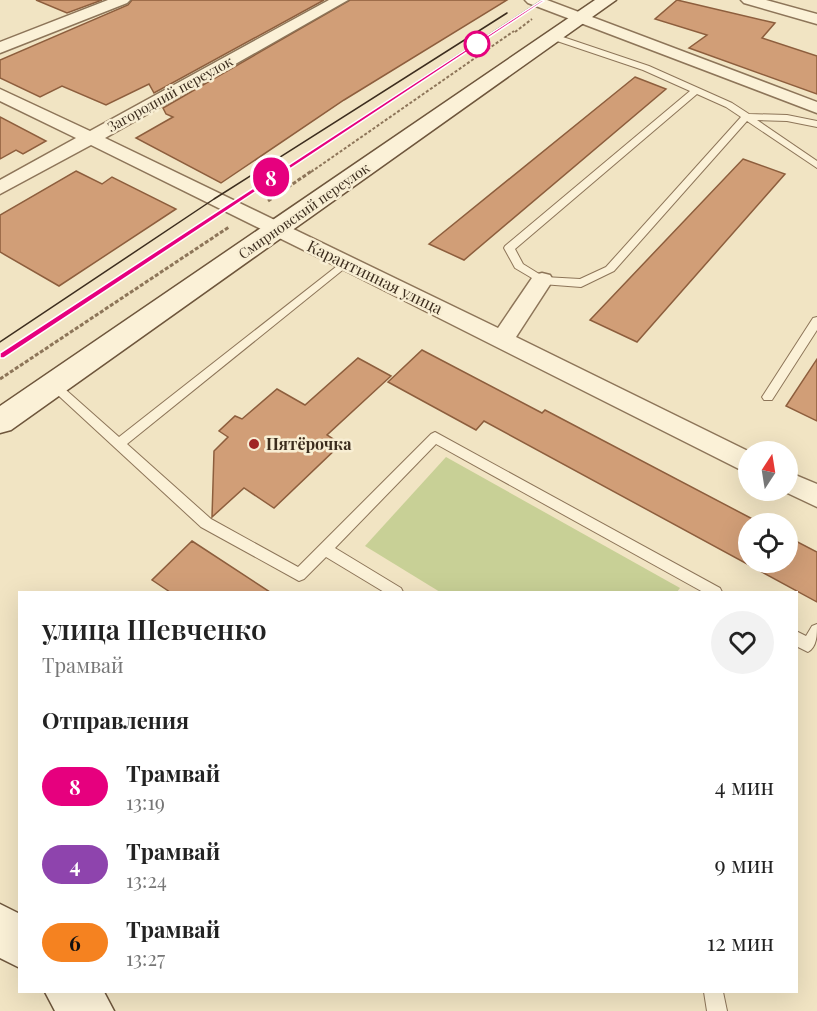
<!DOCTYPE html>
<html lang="ru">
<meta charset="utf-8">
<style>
body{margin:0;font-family:"Playfair Display",serif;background:#f2f2f2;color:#222;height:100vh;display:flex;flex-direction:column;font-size:22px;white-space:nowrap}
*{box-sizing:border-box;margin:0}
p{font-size:20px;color:#767676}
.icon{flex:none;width:33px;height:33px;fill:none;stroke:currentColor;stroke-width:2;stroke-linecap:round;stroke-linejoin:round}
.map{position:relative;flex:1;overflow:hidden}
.drawer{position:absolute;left:18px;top:591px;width:780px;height:402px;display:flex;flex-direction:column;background:#fff;border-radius:0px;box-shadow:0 6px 24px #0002}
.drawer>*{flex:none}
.badge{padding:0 12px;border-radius:20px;font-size:21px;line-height:39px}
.needle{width:39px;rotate:12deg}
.tools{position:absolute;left:738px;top:441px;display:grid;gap:12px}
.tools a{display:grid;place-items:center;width:60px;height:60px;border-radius:50%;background:#fff;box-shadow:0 6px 24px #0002;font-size:30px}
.map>.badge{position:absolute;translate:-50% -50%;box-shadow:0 0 0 3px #fff}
h2{padding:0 24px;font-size:22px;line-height:54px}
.round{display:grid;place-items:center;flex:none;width:63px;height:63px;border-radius:32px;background:#f2f2f2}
.head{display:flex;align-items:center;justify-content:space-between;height:102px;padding:0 24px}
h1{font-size:28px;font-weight:600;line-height:45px}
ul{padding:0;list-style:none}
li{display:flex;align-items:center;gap:18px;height:78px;padding:0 24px}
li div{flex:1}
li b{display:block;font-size:22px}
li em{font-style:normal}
li .badge{min-width:66px;font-weight:700;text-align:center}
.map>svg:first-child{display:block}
.green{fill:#c8d096}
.building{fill:#d19e77;stroke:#8d5e3d;stroke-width:1.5}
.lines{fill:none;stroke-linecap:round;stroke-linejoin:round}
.lane-casing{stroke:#8d7559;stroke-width:2}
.street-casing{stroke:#8d7559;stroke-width:3}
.secondary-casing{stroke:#6e563c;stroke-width:3}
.path-far1{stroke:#8d7559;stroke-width:2;stroke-dasharray:3 2;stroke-linecap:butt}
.path{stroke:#8d7559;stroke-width:3;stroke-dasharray:4 2;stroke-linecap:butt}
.lane{fill:#fbf1d7;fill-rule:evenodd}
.street{fill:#fbf1d7;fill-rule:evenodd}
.secondary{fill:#fbf1d7;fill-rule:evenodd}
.tram{stroke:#3c2d1e;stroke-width:1.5}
.line{fill:#e6007e;stroke:#fff;stroke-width:1.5}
.stop-dot{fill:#fff;stroke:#e6007e;stroke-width:3}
.poi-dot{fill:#a02625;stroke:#f8eed3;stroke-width:2}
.labels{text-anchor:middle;stroke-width:5;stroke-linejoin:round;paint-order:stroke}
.far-street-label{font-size:14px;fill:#3c2d1e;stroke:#f8eed3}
.street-label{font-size:16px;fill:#3c2d1e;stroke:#f8eed3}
.poi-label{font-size:16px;font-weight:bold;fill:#3c2d1e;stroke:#f8eed3;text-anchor:start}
</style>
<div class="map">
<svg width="817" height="1011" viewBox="0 0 817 1011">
<rect width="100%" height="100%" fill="#f1e4c3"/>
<!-- green -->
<path class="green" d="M446 457 680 588 677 592H440L365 546Z"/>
<!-- building -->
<path class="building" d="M36 0H102L67 13Z
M132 0H324L154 93 149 84 106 105 62 86 40 97 0 78V60L128 5Z
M350 0H507L344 100 221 183 136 138 173 117 166 114 163 108Z
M677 0 775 23 762 38 817 56V94L689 48 707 35 655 19Z
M635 77 666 89 464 260 429 244Z
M0 117 46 141 23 154 16 150 0 159Z
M743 159 785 174 637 342 590 320Z
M76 171 102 184 112 177 176 209 59 286 0 252V215Z
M422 350 542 413 545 410 762 524H748V562H788V537L817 552V602L484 421 476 430 388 382Z
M358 358 391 376 327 435 341 444 274 508 244 488 212 517 214 451 228 437 219 431 235 416 242 419 277 389 305 405Z
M817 359V421L786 406Z
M192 541 270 592H170L152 580Z"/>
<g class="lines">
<!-- lane casing -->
<g class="lane-casing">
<path id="lane" d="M551 35H557L649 66 732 103 749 114 787 115 817 121V127L787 121 757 120 817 161V168L747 121 614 271 581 287 542 284 515 268 504 248 505 246 690 91 643 70 551 39ZM697 94 726 107 741 117 606 267 580 279 544 277 523 264 515 249Z
M346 259 350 260V264L127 444 211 519 298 567 431 434 435 432 720 588 722 592H703L436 444 335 548 401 588 403 592H384L326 557 304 579 299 581 201 527 47 385 53 381 57 382 119 437Z
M817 317V330L772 400H764L762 397 764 394 813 318Z
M817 624C817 635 817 647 808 652L796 646V631L806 636 812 626Z
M704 992H723L727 1011H707Z"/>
</g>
<!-- street casing -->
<g class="street-casing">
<path id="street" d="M108 0H130L127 3 0 53V42Z
M329 0H348L105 138 498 328 534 275 542 273 550 275 553 280 516 337 750 452H748V472L739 469 338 267 91 145 0 194V180L76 138 0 101V89L90 131Z
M525 0H547L817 102V113L528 3Z
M741 0H766L817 14V24L744 3Z
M788 472 817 484V507L781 490H788Z"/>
</g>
<!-- secondary casing -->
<g class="secondary-casing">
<path id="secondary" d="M595 0H616L11 430 0 433V406Z
M0 904 20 914V968L0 958Z
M45 992H104L114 1011H55Z"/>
</g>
<!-- path-far1 -->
<path class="path-far1" d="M515 32 532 19
M311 172 514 31"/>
<!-- path -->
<path class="path" d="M268 201 313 170
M0 379 229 227"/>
<!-- lane -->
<use href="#lane" class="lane"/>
<!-- street -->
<use href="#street" class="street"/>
<!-- secondary -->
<use href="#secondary" class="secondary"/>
<!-- tram -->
<path class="tram" d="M0 342 214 199 507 13
M0 356 542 0"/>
</g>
<!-- line -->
<path class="line" d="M542 0 544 1 4 358H0V353Z"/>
<!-- markers -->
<circle class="stop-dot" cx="477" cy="44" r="12"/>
<circle class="poi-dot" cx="254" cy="444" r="6"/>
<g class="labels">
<!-- far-street labels -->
<g class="far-street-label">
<text transform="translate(170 94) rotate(-29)" y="5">Загородний переулок</text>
<text transform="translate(304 211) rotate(-35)" y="5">Смирновский переулок</text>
</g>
<!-- street labels -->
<g class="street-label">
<text transform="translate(375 277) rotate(26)" y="6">Карантинная улица</text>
</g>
<!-- poi labels -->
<g class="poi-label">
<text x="266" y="450">Пятёрочка</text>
</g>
</g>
</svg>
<div class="tools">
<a><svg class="needle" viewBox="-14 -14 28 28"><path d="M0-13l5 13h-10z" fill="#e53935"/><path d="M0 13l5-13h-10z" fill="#767676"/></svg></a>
<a><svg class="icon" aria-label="locate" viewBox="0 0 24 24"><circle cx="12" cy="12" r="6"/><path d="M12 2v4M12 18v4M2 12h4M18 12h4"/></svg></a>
</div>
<b class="badge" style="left:271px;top:177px;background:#e6007e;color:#fff">8</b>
<section class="drawer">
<div class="head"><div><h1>улица Шевченко</h1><p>Трамвай</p></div><a class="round"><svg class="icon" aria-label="heart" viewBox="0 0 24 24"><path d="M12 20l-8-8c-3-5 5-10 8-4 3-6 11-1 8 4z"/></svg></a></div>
<h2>Отправления</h2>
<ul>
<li><span class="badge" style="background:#e6007e;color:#fff">8</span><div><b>Трамвай</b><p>13:19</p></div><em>4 мин</em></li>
<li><span class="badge" style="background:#8e44ad;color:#fff">4</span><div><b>Трамвай</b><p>13:24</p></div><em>9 мин</em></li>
<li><span class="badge" style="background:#f58220;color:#111">6</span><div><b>Трамвай</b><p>13:27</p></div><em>12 мин</em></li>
</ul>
</section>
</div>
